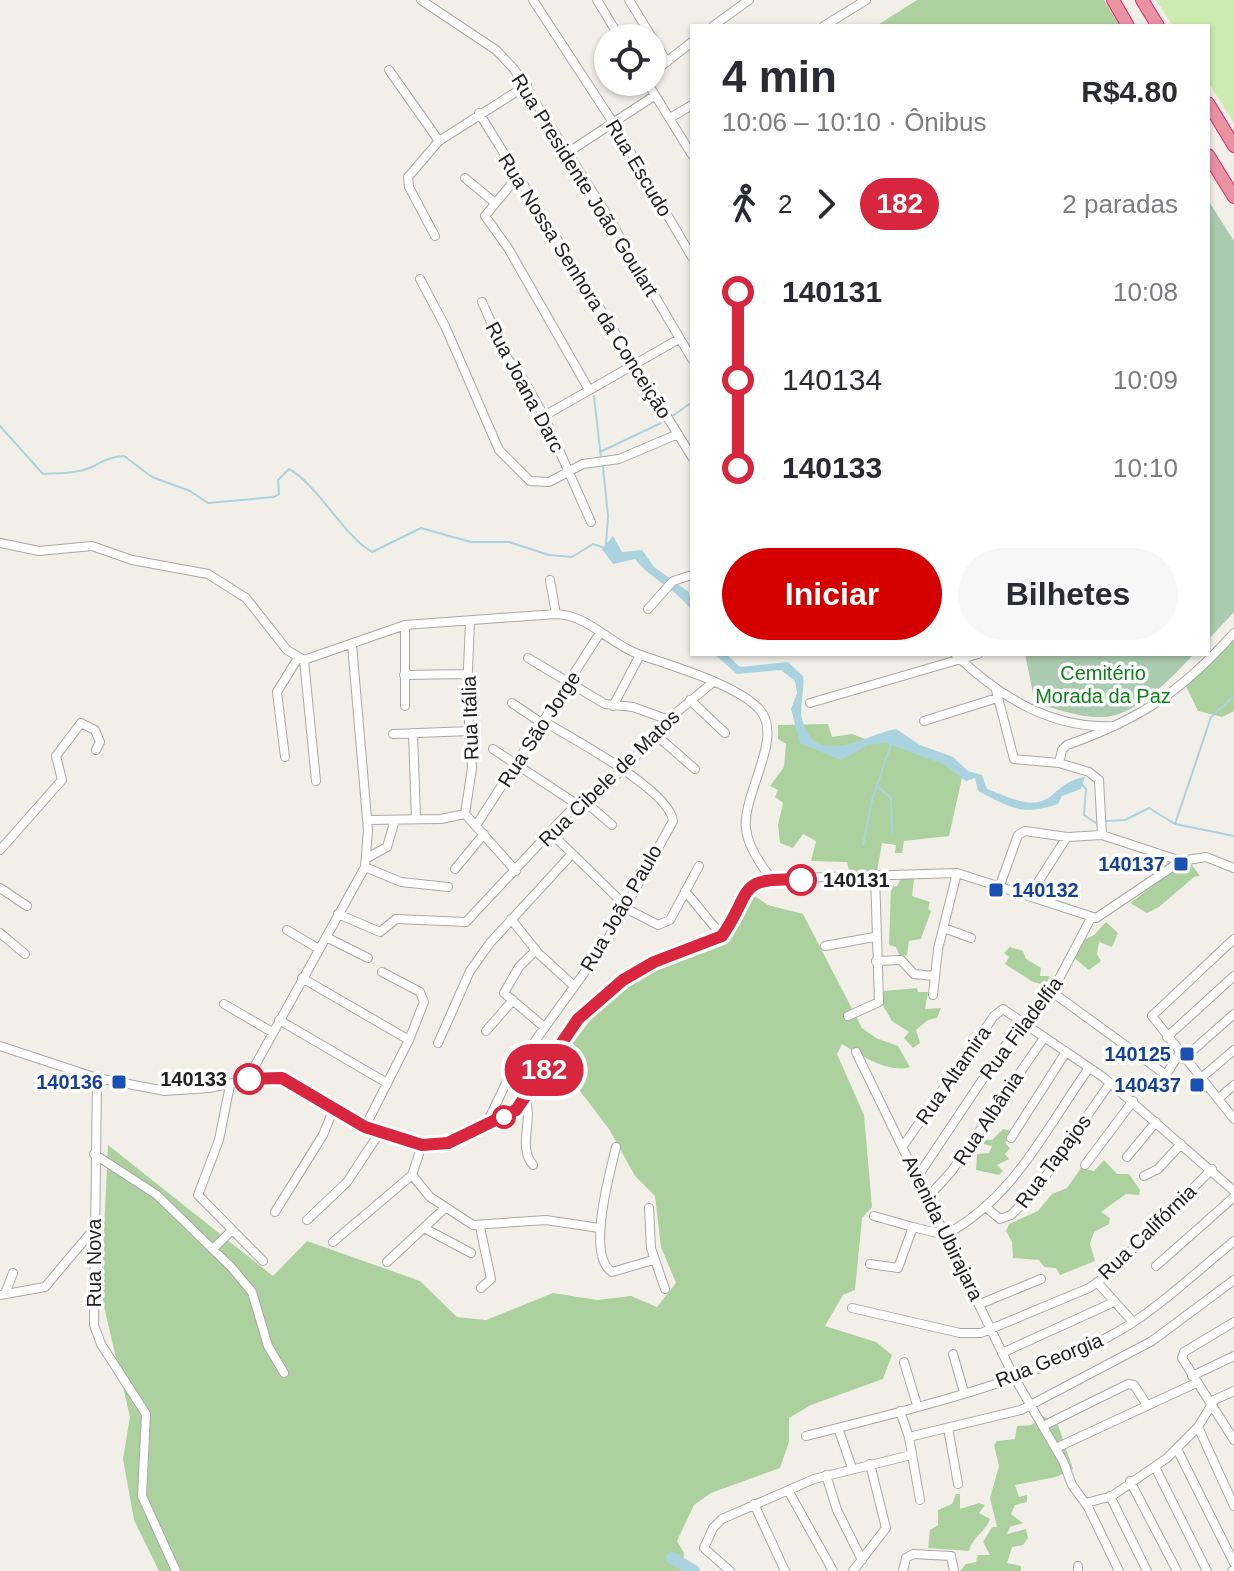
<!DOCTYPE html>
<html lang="pt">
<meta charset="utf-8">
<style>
body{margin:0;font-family:Arial,sans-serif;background:#f7f7f7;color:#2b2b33;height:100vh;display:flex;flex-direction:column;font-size:30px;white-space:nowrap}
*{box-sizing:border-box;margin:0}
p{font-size:26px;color:#7c7c81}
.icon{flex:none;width:44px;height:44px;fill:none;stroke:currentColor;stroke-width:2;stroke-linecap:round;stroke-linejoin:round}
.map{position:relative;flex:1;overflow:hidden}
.side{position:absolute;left:690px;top:24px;width:520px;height:632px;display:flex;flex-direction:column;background:#fff;border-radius:0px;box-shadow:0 2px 6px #0004}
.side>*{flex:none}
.badge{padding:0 16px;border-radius:26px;font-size:28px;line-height:52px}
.fabs{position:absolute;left:594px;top:24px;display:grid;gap:16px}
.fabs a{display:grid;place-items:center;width:72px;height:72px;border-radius:50%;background:#fff;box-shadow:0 2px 6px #0004;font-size:40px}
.map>.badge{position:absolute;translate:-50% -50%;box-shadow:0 0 0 4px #fff}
.legs{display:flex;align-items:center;gap:12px;height:88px;padding:0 32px;font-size:26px}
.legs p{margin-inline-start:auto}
.overview{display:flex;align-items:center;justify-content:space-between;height:136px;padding:0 32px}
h1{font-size:44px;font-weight:700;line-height:60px}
.button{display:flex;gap:16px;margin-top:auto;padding:16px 32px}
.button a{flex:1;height:92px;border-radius:48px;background:#d40000;color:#fff;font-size:32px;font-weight:700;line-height:92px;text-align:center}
.button a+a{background:#f7f7f7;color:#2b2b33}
ul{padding:0 32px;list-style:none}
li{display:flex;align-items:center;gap:28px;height:88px;font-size:30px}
li i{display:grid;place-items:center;width:12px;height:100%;margin:0 10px;background:currentColor}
li i::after{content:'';width:20px;height:20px;margin:-10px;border:6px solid;border-radius:50%;background:#fff}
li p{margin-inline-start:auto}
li:first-child i{background:linear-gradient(#0000 50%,currentColor 0)}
li:last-child i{background:linear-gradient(currentColor 50%,#0000 0)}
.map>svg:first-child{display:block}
.grass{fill:#cdebb0}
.forest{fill:#add19e}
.cemetery{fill:#aacbaf}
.water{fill:#aad3df}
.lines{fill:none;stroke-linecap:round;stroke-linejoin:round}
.stream{stroke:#aad3df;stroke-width:2}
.river{stroke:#aad3df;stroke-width:12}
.minor-casing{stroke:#a9a9a9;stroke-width:10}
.highway-casing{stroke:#dc2a67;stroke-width:14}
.minor{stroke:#fff;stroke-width:8}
.highway{stroke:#e892a2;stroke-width:12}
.line-1-casing{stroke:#fff;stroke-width:18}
.line-1{stroke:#d7263d;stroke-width:12}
.transit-dot{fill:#1a4fb4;stroke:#fff;stroke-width:3}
.stop-1-dot{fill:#fff;stroke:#d7263d;stroke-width:4}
.labels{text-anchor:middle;stroke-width:7;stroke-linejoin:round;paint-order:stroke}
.street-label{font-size:20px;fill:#222;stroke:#fff}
.park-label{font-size:20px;fill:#0c8416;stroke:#fff}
.transit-label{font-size:20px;font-weight:bold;fill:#164399;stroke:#fff;text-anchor:end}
.stop-label{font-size:20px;font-weight:bold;fill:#222;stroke:#fff;text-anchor:start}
</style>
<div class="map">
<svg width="1234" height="1571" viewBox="0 0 1234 1571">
<rect width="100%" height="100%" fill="#f2efe9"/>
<!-- grass -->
<path class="grass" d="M1156 0H1234V123L1208 82V26H1173Z"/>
<!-- forest -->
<path class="forest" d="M917 0H1104L1120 26H876Z
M1234 639V711L1222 717 1198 711 1186 686Z
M828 724 832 737 852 734 876 743 885 739 964 769 949 836 904 841 902 853H895L896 845 882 843 877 871H849L847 862 811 861 816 841 803 834 793 848 780 843 778 825 783 803 775 797 778 790 770 786 784 767 786 744 778 739V725Z
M1192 865 1200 876 1194 877 1159 907 1147 913 1130 903 1176 868Z
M902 877 914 879 912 896 930 902 928 909 931 911 921 939 909 941 907 955 900 957 896 947 889 945 891 887 897 886Z
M753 895 768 905 803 914 862 1028 876 1038 898 1046 910 1067C889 1074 860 1055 842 1044L837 1054 864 1115 872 1207 862 1218 855 1290 843 1295 825 1326 876 1342 892 1355 883 1379 811 1405 789 1418V1442L780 1468 711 1493 694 1505 677 1541 684 1553 682 1571H159L134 1520 123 1459 130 1417 101 1294 108 1145 273 1276 307 1241 420 1281 457 1317 486 1320 553 1293 597 1300 631 1296 657 1307 676 1283 661 1247 655 1196 635 1176 609 1129 567 1074 572 1065 567 1051 592 1018 642 968 715 944 730 915Z
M1106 922 1118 933 1112 947 1099 942 1097 954 1101 961 1089 970 1074 958 1080 942 1094 935Z
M1010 947 1023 951 1026 959 1041 968 1040 976H1049V986L1033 982 1005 964 1009 957 1004 953Z
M917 988 918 992H928L925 1009 941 1008 937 1018 928 1020 916 1030 920 1043 913 1048 904 1038 909 1032 892 1021 881 1002 884 991Z
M1003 1129 1015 1132 1005 1143 1010 1148 1005 1154 1009 1159 997 1165 1003 1171 999 1175 976 1170 977 1154 989 1153 992 1146 983 1144 972 1148 977 1139 992 1140Z
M1104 1160 1117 1174H1129L1140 1190 1139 1195 1126 1194 1101 1212 1110 1218 1109 1224 1094 1232 1090 1244 1095 1261 1060 1275 1056 1268 1044 1267 1039 1260 1013 1258 1012 1242 1006 1231 1009 1224 1038 1211 1052 1194 1067 1188 1081 1168 1094 1171Z
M1043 1416 1058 1425 1073 1469 1056 1477 1015 1485 1019 1497 1027 1495V1502L1015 1505 1011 1514 1023 1523 1010 1527 1007 1534 1026 1529 1028 1538 1023 1545 1012 1547 1007 1563 1021 1566V1571H960L966 1564 976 1562 978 1555H990L983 1542 992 1527H997L990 1498 999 1466 994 1445 997 1441 1015 1439 1017 1426 1031 1425Z
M956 1494H960V1509L979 1503 985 1505 979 1513 990 1519C985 1533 973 1536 969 1551L928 1548 930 1530 938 1525V1510L952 1504Z"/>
<!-- cemetery -->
<path class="cemetery" d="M1208 200 1234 241V612L1208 640Z
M1025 654H1194C1172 677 1137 716 1103 717 1080 718 1057 709 1035 703Z"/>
<!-- water -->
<path class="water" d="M613 536 622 552 642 550 654 567 689 592 692 611C676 588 651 580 635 559L613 564 602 549Z
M714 654H726L740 667 788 662 803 676C805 689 799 708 802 719 815 771 866 734 896 729L920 745 953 757 968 771 982 775 987 789C1007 796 1033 812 1052 795 1062 786 1071 779 1085 777L1081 789 1062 796 1058 804C1022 816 1011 808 978 791L975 778 966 781 943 764 886 743 868 745 841 760 800 743 791 709 797 693 795 681 781 670 737 674Z"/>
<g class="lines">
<!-- stream -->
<path class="stream" d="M594 396 601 458
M671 417 692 402
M0 426 43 474C59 473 78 474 94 466 105 460 110 457 124 456L152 477 190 491 208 503 274 497 279 494 278 480 289 469C318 485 343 535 372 552L421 528 471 542H509L549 555 572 557 593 544 605 548
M600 452 661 423
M603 467 608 516 606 545
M1081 783 1086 789 1084 815 1096 823
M878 787 891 798 892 832
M1105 821 1125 820 1149 808 1175 824 1234 836
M1175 824 1211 717 1234 696
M863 845 872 800 891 744"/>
<!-- river -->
<path class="river" d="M672 1558 694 1571"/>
<!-- minor casing -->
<g class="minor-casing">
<path id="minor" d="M421 0 496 50 514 69 604 210 692 359
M533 0 614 124 692 257
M597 0 620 38
M629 0 667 62
M713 26 749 0
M824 26 866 0
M389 70 439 141
M652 73 692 42
M647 82 692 155
M479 113 692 457
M670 118 692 105
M567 153 654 96
M518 176 485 216 508 248 588 388
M465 178 494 202
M435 236 409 187 408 177 439 141 527 85
M420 279 445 326 499 450 530 481 549 482 583 464 619 459 678 434
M482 302 507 358 518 370 544 416 591 522
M544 416 679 339
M0 543 39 551 92 546 132 560 208 574 246 598 287 650 304 660 405 625 556 614C588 615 609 643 638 654 671 666 737 684 760 710 784 738 742 794 746 829 748 846 760 864 771 878
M550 580 556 614
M648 609 673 581 692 575
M405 625V706
M955 654C998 696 1051 729 1113 726
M528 658 605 704 633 707 669 720
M304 660 316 781
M404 675 468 674
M996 690 1014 759 1059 763 1062 750 1067 745C1141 719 1182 691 1234 633
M690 700 725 733
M512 703 543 724
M810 703 978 654
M613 706 640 655
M924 721 997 698
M413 733 416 819
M393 734 470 731
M656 735 695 769
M493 749 578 805
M285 757 277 692 298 658
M1059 763 1089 772 1099 780 1102 835
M583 800 612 825
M465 814 472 768 467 692 470 622
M465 814 516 871
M367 820 441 819 465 814
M477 824 600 633
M550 832 631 911 658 925 670 920 699 866
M0 850 62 780 56 756 81 723 95 730 100 742 96 750
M367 858 387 847 395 820
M365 867 401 882 448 887
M455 869 484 834
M1000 885 1018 835 1025 831 1067 837 1102 835 1181 861 1206 857 1234 868
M0 888 27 906
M685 891 722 936
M1029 896 1067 837
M338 914 380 932 396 919 466 922 568 813 624 769 676 713 712 683
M511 919 538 953 574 986
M944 928 971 938
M287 930 319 949
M0 933 25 954
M722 936 744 892 764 879 957 873 1096 918 1181 861
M326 937 368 958
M1234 939 1152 1016 1234 1119
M825 946 874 937
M536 950 519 967 504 993 543 1026
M876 961 901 960 914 974 934 976
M302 978 409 1040
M1052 992 1166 1075 1179 1054
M933 995 938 949 957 873
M224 1004 272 1032
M848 1016 879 1002 875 874
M279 1020 387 1083
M486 1031 513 1000
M1167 1037 1234 976
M438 1043 470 971 490 943 571 855
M0 1046 97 1078 165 1091 209 1088 260 1077 282 1078 365 1127 408 1142 436 1145 460 1139 516 1110 578 1019 623 980 654 962 722 936
M856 1052 1014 1377 1063 1461 1072 1485 1088 1507 1119 1571
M1183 1059 1234 1014
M97 1078 94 1325 101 1344 146 1414 142 1496 176 1571
M1200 1079 1234 1050
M247 1080 365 867 368 830 352 645
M230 1085 219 1140 198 1195 263 1261
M525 1099C534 1120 517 1146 533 1165
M1218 1099 1234 1085
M365 1127 409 1040 424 1002 420 992 382 972
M485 1127 509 1077 605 944 673 821C670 790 571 738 545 722
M1011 1138 1066 1052
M903 1146 994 1016 1003 1009 1103 1077 1234 1191
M616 1147C610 1173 586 1255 612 1272L653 1260
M94 1154 157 1195 232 1268 252 1292 268 1346 284 1373
M1127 1157 1156 1122
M1085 1165 1133 1101
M412 1175 430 1197 473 1225 546 1220 599 1228
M918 1176 1013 1034 1052 992 1091 918
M1144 1176 1158 1169 1181 1144
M928 1197 951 1172 1044 1038
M649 1208 651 1248 665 1289
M987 1208 1000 1219 1011 1215 1036 1190 1110 1083
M275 1212 323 1135 333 1110
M874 1216 913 1227
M307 1220 347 1182 380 1132
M480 1227 491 1279 481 1288
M424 1228 471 1253
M333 1242 412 1175 422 1145
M213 1249 232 1230
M387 1262 444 1209
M870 1264 898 1268 913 1227 945 1235C1014 1198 1045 1130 1089 1068
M1156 1266 1234 1197
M1097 1282 1133 1322
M5 1294 13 1273
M0 1295 45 1287 93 1230
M980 1304 1041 1279
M852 1308 960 1333H981L1089 1288 1106 1276 1212 1169
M1234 1322 1184 1352 1182 1358 1234 1440
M1002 1353 1114 1302
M953 1354 964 1392
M904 1362 917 1405
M1192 1376 1234 1356
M1210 1402 1234 1391
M900 1411 909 1437 920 1500
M1043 1426 1128 1384 1134 1385 1147 1405
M1198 1427 1234 1506
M838 1428 852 1468
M948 1428 958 1484
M806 1436C908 1410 1040 1380 1129 1325 1166 1301 1200 1269 1234 1241
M909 1437 1021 1410 1152 1341 1234 1280
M1056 1448 1196 1383
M1177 1449 1234 1563
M1155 1467 1207 1571
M826 1475 837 1510 862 1560
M1130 1481 1177 1571
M789 1492 833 1571
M1110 1496 1147 1571
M1086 1503 1112 1496 1167 1458 1198 1427 1212 1404
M754 1504 785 1571
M1078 1566V1571
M730 1571 704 1548 713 1528 722 1519 814 1479 911 1455
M853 1571 886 1528 870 1464
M903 1571 906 1558 913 1554 951 1556 954 1571
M1232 1571 1234 1570"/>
</g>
<!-- highway casing -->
<g class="highway-casing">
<path id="highway" d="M1113 0 1128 26
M1142 0 1158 26
M1208 103 1234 146
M1208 155 1234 197"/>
</g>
<!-- minor -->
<use href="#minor" class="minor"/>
<!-- highway -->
<use href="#highway" class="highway"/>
</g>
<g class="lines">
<!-- line-1 casing -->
<g class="line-1-casing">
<path id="line-1" d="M249 1079 282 1078 365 1127 422 1145 448 1143 516 1110 578 1019 623 980 654 962 722 936C753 892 735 876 801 880"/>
</g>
<!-- line-1 -->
<use href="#line-1" class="line-1"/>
</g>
<!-- markers -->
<g class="transit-dot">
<rect x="1173" y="856" width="16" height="16" rx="4"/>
<rect x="988" y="882" width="16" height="16" rx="4"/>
<rect x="1179" y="1046" width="16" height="16" rx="4"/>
<rect x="111" y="1074" width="16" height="16" rx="4"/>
<rect x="1189" y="1077" width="16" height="16" rx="4"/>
</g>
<g class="stop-1-dot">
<circle cx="801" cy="880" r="14"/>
<circle cx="249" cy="1079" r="14"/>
<circle cx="504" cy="1117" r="10"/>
</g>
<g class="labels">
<!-- street labels -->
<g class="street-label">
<text transform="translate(639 168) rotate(59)" y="7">Rua Escudo</text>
<text transform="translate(585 185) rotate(58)" y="7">Rua Presidente João Goulart</text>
<text transform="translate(585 286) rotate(58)" y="7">Rua Nossa Senhora da Conceição</text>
<text transform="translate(525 387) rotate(62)" y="7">Rua Joana Darc</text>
<text transform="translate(470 718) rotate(-92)" y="7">Rua Itália</text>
<text transform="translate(539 729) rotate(-57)" y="7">Rua São Jorge</text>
<text transform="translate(609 778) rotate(-44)" y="7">Rua Cibele de Matos</text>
<text transform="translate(621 908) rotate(-60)" y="7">Rua João Paulo</text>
<text transform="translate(1021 1028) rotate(-53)" y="7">Rua Filadelfia</text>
<text transform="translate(953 1075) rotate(-55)" y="7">Rua Altamira</text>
<text transform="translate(988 1118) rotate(-56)" y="7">Rua Albânia</text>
<text transform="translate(1053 1161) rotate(-53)" y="7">Rua Tapajos</text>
<text transform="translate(943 1228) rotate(64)" y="7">Avenida Ubirajara</text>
<text transform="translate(1147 1232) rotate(-44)" y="7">Rua Califórnia</text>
<text transform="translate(94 1263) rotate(-90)" y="7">Rua Nova</text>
<text transform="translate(1049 1360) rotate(-22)" y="7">Rua Georgia</text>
</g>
<!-- park labels -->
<g class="park-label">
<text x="1103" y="680">Cemitério<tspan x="1103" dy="23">Morada da Paz</tspan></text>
</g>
<!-- transit labels -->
<g class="transit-label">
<text x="1165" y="871">140137</text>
<text x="1012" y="897" text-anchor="start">140132</text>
<text x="1171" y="1061">140125</text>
<text x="103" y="1089">140136</text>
<text x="1181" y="1092">140437</text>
</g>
<!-- stop labels -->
<g class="stop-label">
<text x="823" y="887">140131</text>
<text x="227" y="1086" text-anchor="end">140133</text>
</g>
</g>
</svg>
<div class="fabs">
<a><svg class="icon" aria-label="locate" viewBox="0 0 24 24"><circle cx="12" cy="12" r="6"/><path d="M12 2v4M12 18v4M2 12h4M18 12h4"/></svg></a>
</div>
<b class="badge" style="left:544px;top:1070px;background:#d7263d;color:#fff">182</b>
<section class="side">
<div class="overview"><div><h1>4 min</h1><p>10:06 – 10:10 · Ônibus</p></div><b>R$4.80</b></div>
<div class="legs"><svg class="icon" aria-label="walk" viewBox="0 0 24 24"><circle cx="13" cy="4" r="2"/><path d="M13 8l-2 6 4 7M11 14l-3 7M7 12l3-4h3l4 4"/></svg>2<svg class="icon" aria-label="forward" viewBox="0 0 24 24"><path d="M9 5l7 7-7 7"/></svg><b class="badge" style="background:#d7263d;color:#fff">182</b><p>2 paradas</p></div>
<ul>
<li><i style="color:#d7263d"></i><b>140131</b><p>10:08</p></li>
<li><i style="color:#d7263d"></i><span>140134</span><p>10:09</p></li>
<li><i style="color:#d7263d"></i><b>140133</b><p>10:10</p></li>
</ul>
<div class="button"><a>Iniciar</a><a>Bilhetes</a></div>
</section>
</div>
